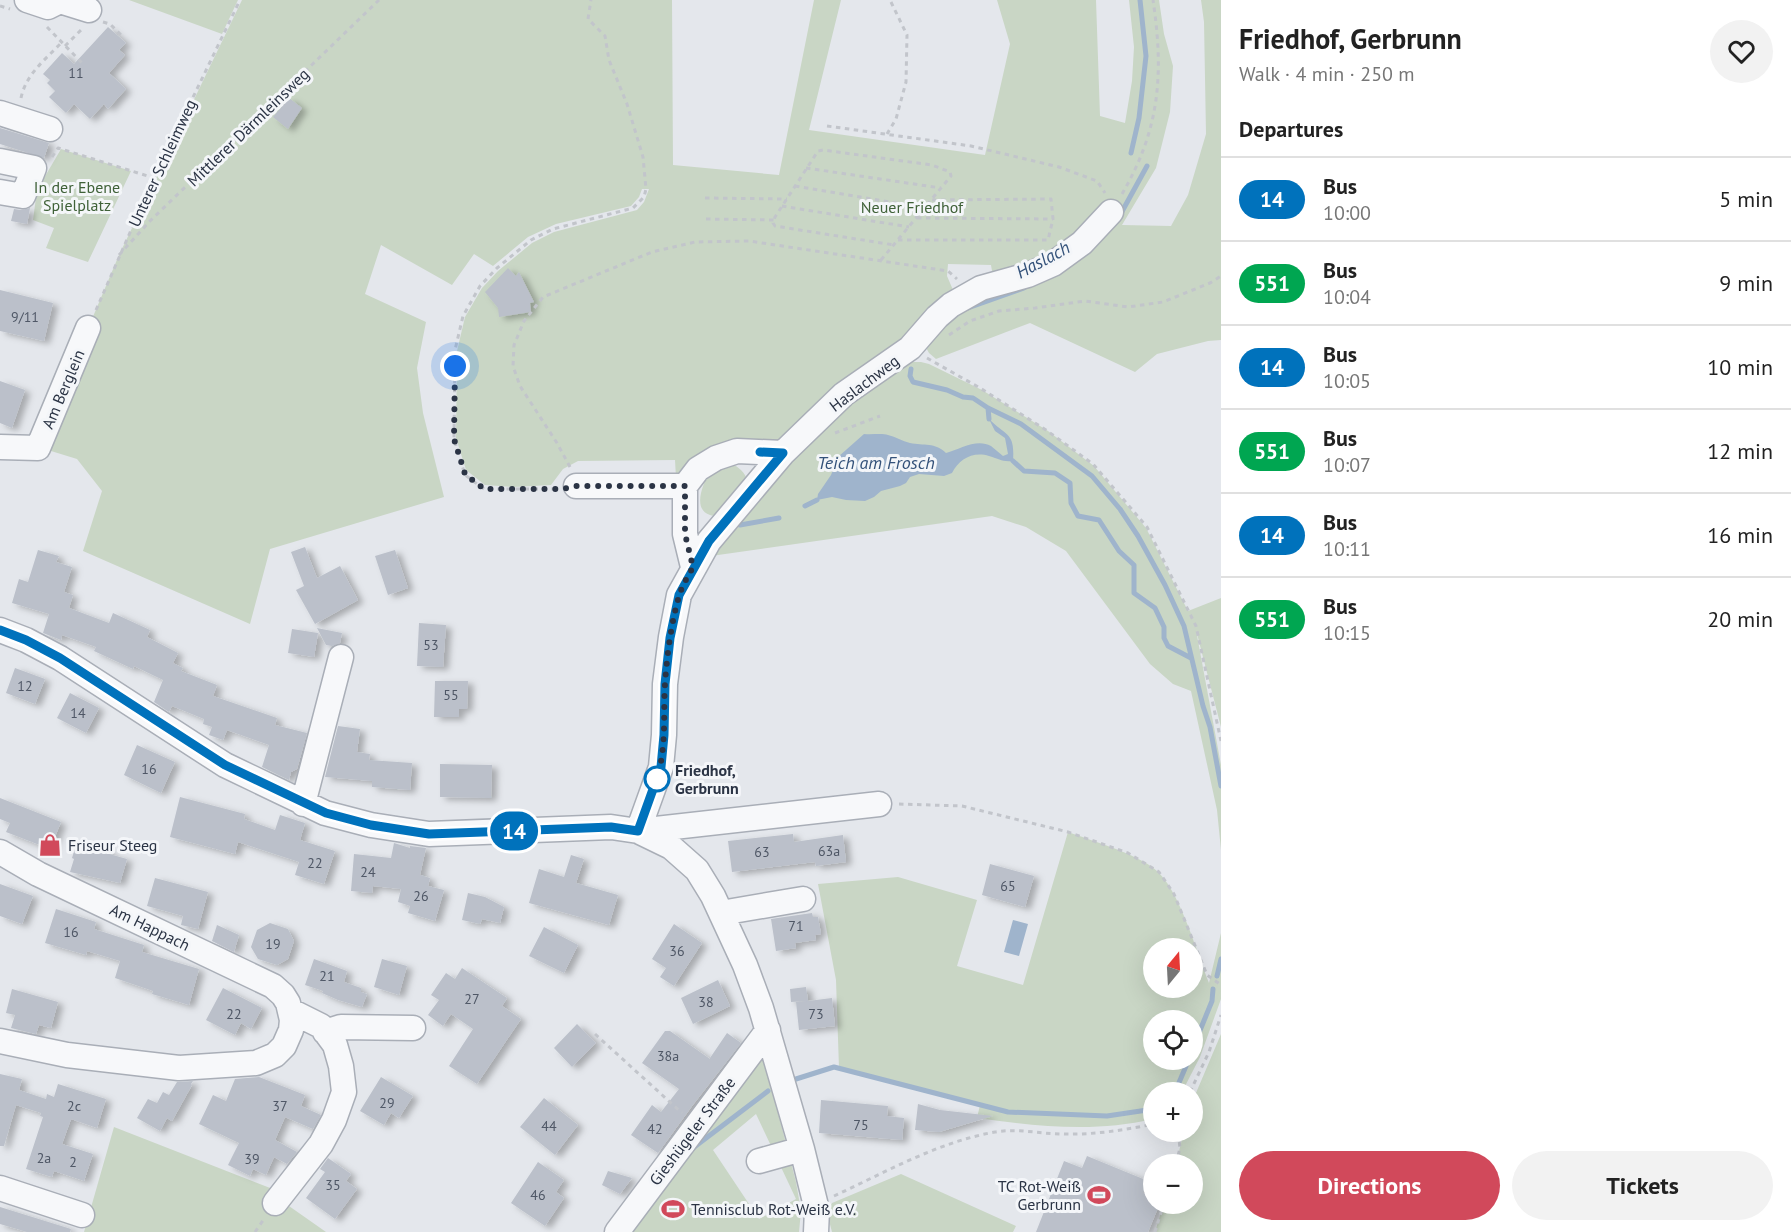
<!DOCTYPE html>
<meta charset="utf-8">
<style>
body{margin:0;font-family:"PT Sans",sans-serif;background:#f2f2f2;color:#222;height:100vh;display:flex;flex-direction:column;font-size:22px;white-space:nowrap}
*{box-sizing:border-box;margin:0}
p{font-size:20px;color:#767676}
.icon{flex:none;width:33px;height:33px;fill:none;stroke:currentColor;stroke-width:2;stroke-linecap:round;stroke-linejoin:round}
.map{position:relative;flex:1;overflow:hidden}
.details{display:flex;flex-direction:column;background:#fff;width:570px}
.details>*{flex:none}
.badge{padding:0 12px;border-radius:20px;font-size:21px;line-height:39px}
.needle{width:39px;rotate:18deg}
.controls{position:absolute;left:1143px;top:938px;display:grid;gap:12px}
.controls a{display:grid;place-items:center;width:60px;height:60px;border-radius:50%;background:#fff;box-shadow:0 6px 24px #0002;font-size:30px}
.you{position:absolute;width:30px;height:30px;margin:-15px;border:4px solid #fff;border-radius:50%;background:#1a73e8;box-shadow:0 0 0 9px #1a73e833}
.map>.badge{position:absolute;translate:-50% -50%;box-shadow:0 0 0 3px #fff}
h2{padding:0 18px;font-size:22px;line-height:54px}
.round{display:grid;place-items:center;flex:none;width:63px;height:63px;border-radius:32px;background:#f2f2f2}
.overview{display:flex;align-items:center;justify-content:space-between;height:102px;padding:0 18px}
h1{font-size:28px;font-weight:800;line-height:45px}
.button{display:flex;gap:12px;margin-top:auto;padding:12px 18px}
.button a{flex:1;height:69px;border-radius:36px;background:#d1495b;color:#fff;font-size:24px;font-weight:800;line-height:69px;text-align:center}
.button a+a{background:#f2f2f2;color:#222}
ul{padding:0;list-style:none}
li{display:flex;align-items:center;gap:18px;height:84px;padding:0 18px;border-top:2px solid #e0e0e0}
li div{flex:1}
li b{display:block;font-size:22px}
li em{font-style:normal}
li .badge{min-width:66px;font-weight:700;text-align:center}
main{display:flex;flex:1;min-height:0}
.map>svg:first-child{display:block}
.green{fill:#c9d6c5;fill-rule:evenodd}
.water{fill:#9fb4cc}
.lines{fill:none;stroke-linecap:round;stroke-linejoin:round}
.stream{stroke:#9fb4cc;stroke-width:5}
.building{fill:#bbc0ca;filter:url(#shadow)}
.minor-casing{stroke:#a9aeb7;stroke-width:27}
.path{stroke:#c2c5cb;stroke-width:3;stroke-dasharray:4.5 4.5;stroke-linecap:butt}
.minor{stroke:#f7f8fa;stroke-width:24}
.line-casing{stroke:#fff;stroke-width:14}
.line{stroke:#0072bc;stroke-width:9}
.walk{stroke:#2b3445;stroke-width:6;stroke-dasharray:0 10.8}
.stop-dot{fill:#fff;stroke:#0072bc;stroke-width:3}
.labels{text-anchor:middle;stroke-width:6;stroke-linejoin:round;paint-order:stroke}
.number-label{font-size:14px;fill:#4f5766}
.street-label{font-size:16px;fill:#2b3445;stroke:#f4f6f9}
.park-label{font-size:16px;fill:#3f6138;stroke:#f4f6f9}
.stop-label{font-size:16px;font-weight:bold;fill:#2b3445;stroke:#f4f6f9;text-anchor:start}
.poi-label{font-size:16px;fill:#2b3445;stroke:#f4f6f9;text-anchor:start}
.water-label{font-size:18px;font-style:italic;fill:#34527a;stroke:#f4f6f9}
</style>
<main>
<div class="map">
<svg width="1221" height="1232" viewBox="0 0 1221 1232">
<defs>
<filter id="shadow"><feDropShadow dx="5.5" dy="3" stdDeviation="3" flood-color="#0004"/></filter>
</defs>
<rect width="100%" height="100%" fill="#e4e7ec"/>
<!-- green -->
<path class="green" d="M129 0H238L222 34Z
M242 0H672L673 165 779 175 814 0H841L809 130 985 155 1010 44 997 0H1096L1100 116 1125 123 1132 81 1134 47 1129 0H1159L1164 34 1173 66 1170 112 1156 168 1122 225 1171 226 1188 195 1206 134 1204 22 1201 0H1221V340L1208 341 1157 354 1135 372 1030 323 936 359 929 353 923 342 947 314 1063 247 993 277 991 265 948 264 947 276 953 290 937 303 896 346 780 447 676 478 675 460 578 461 563 469 551 485 513 487 485 485 466 470 456 438 457 351 465 317 482 288 498 271 532 243 554 232 637 210 644 202 649 189H642L639 197 631 206 556 224 528 237 493 266 474 254 452 285 381 245 365 294 426 322 417 368 423 413 444 497 270 549 250 624 83 551 102 491 77 459 38 447 119 255Z
M61 149 131 171 88 262 46 248 54 228 33 220 37 190Z
M909 362H921L929 364 982 390 1048 431 1094 466 1146 528 1188 611 1221 598V727L1196 630 1221 765V850L1217 810 1191 691 1173 684 1150 664 1066 551 1026 527 992 516 711 556 826 420Z
M733 464C755 478 746 486 733 501 729 505 724 512 719 515 716 517 714 516 710 515 692 509 703 484 709 473Z
M1068 832C1092 841 1143 855 1160 874 1181 896 1197 953 1209 983L1221 933V999L1200 1057 1182 1092H1154L1153 1119C1094 1133 1036 1126 977 1118L980 1105 839 1068 836 980 818 884 898 877 977 900 957 966 1023 985ZM1154 948H1192V987H1154ZM1154 1020H1192V1059H1154Z
M1221 1034V1232H1155L1164 1203H1192V1164H1176L1182 1139V1131H1192L1193 1100Z
M763 1055 796 1182 801 1211 799 1232H626ZM756 1114 796 1199 759 1219 713 1150Z
M114 1127 283 1193 279 1199 326 1232H84Z
M901 1174 1016 1226 1013 1232H832L827 1213 832 1203Z"/>
<!-- water -->
<path class="water" d="M989 419C1007 437 1015 432 1013 461 1001 462 1000 459 989 456 973 451 959 459 952 473L944 476 919 474 910 477 906 483 900 486 881 491 874 497 865 501 846 500 832 497 817 500 818 494 831 475 838 457 864 434C871 435 882 433 888 435 896 437 902 441 910 443 924 446 935 442 946 453 960 449 977 438 991 446 995 449 999 453 1003 456L1008 454 1005 438 995 431Z
M1013 920 1028 924 1019 956 1004 952Z"/>
<g class="lines">
<!-- stream -->
<path class="stream" d="M1131 153 1139 118 1146 56 1140 0
M1119 217 1147 166
M965 309 1024 288
M911 369 910 376 913 382 947 390 963 397 973 398 988 408 1021 424 1092 476 1120 509 1138 536 1165 585 1184 626 1203 706 1210 727 1221 786
M988 408 989 419
M1013 461 1024 471 1055 473 1070 483 1071 503 1078 516 1099 520 1119 551 1134 565V593L1155 608 1164 627V638L1168 646 1191 658
M805 506 817 500
M740 525 779 518
M1217 976 1221 959
M1192 1050 1212 1001 1213 989
M796 1079 834 1067 1008 1112 1107 1116 1154 1109
M1172 1092 1178 1085 1189 1059
M693 1148 768 1091"/>
</g>
<!-- building -->
<path class="building" d="M108 27 126 43 119 50 125 55 109 73 126 89 108 109 104 104 90 119 74 104 66 113 49 97 55 91 47 83 50 80 43 74 62 53 74 64Z
M289 98 302 108 288 129 273 117Z
M0 128 49 143 44 158 0 144Z
M30 208 27 224 11 221 14 209 21 210Z
M508 268 516 276 519 272 534 302 530 303 531 312 499 317 498 308 485 292Z
M0 290 53 303 44 341 0 331Z
M0 381 25 390 12 428 0 423Z
M305 547 317 578 340 566 358 600 315 624 296 590 304 586 291 552Z
M38 550 59 556 56 562 72 567 64 592 73 595 69 608 109 623 113 613 150 630 147 637 178 653 173 663 183 668 181 671 217 685 213 696 277 718 275 725 307 733 297 769 291 772 289 780 262 767 269 745 227 730 223 740 209 735 212 727 203 724 204 719 172 706 169 712 154 702 163 680 134 666 133 669 94 651 96 647 62 635 61 640 43 633 49 614 12 603 19 579 28 582Z
M395 550 408 588 388 595 375 556Z
M419 623 446 625 443 667 417 666Z
M317 628 342 633 340 643 332 646 326 645Z
M292 629 318 633 314 657 288 653Z
M15 668 45 679 35 704 6 693Z
M435 681H468L467 709H459V717H434Z
M70 693 99 708 86 733 57 718Z
M338 726 360 729 357 752 370 754 369 760 412 763 410 790 372 787V781L325 777Z
M137 745 175 762 161 793 124 775Z
M440 764 492 765 491 798 440 797Z
M180 797 245 814 244 819 275 830 280 815 305 823 300 840 335 851 324 884 295 875 299 862 238 842 235 854 170 837Z
M0 798 61 822 50 849 6 832 10 823 0 819Z
M793 834 794 842 843 835 846 862 816 866 815 862 732 872 728 841Z
M77 842 110 851 109 854 127 859 120 883 70 872 74 859 72 858Z
M394 843 410 848V846L426 848 420 875 430 878 428 886 444 890 435 921 408 913 410 906 398 902 401 889 373 886 372 893 351 891 354 854 391 858Z
M571 855 584 859 576 883 618 895 609 925 529 903 539 869 564 877Z
M990 864 1034 876 1025 907 982 895Z
M155 878 208 892 198 929 181 925 183 916 147 906Z
M0 884 33 896 22 924 0 916Z
M468 893 485 897 504 907 500 923 482 919 480 924 462 920Z
M56 909 96 922 94 929 144 945 142 952 199 969 189 1005 152 994 153 991 115 978 120 961 87 951 86 955 45 943Z
M812 913 813 917H818L821 934 815 935 816 940 795 943 796 948 776 951 771 919Z
M270 923 288 929 294 941 288 959 277 965 258 959 251 947 257 930Z
M674 924 702 943 674 986 660 977 666 968 652 959Z
M217 925 239 935 234 952 212 941Z
M544 927 578 945 564 973 529 956Z
M314 959 347 971 344 982 361 988V992L367 994 362 1007 338 1000 322 993 323 991 305 985Z
M382 959 407 966 399 995 374 987Z
M462 968 507 998 502 1006 521 1019 477 1084 449 1066 473 1029 451 1014 443 1026 428 1015 439 1000 431 995 446 973 455 979Z
M718 980 730 1006 693 1024 681 998Z
M806 987 808 1001 832 998 835 1026 799 1030 796 1002 807 1001 791 1002 790 989Z
M223 988 262 1008 251 1029 241 1023 235 1035 206 1020Z
M12 989 58 1002 51 1028 39 1025 36 1034 11 1028 15 1015 6 1013Z
M577 1024 596 1043 572 1067 554 1048Z
M665 1031H670L710 1059V1058L727 1033 741 1043 692 1106 658 1153 631 1135 652 1105 661 1112 679 1089 642 1063Z
M0 1074 22 1079 19 1090 46 1099 47 1094 54 1097 58 1084 106 1099 97 1128 71 1119 62 1144 93 1154 84 1181 54 1171 52 1177 26 1169 43 1117 40 1116 41 1113 16 1105 4 1146H0Z
M259 1077 305 1095 301 1106 321 1115 313 1129 285 1117 275 1140 297 1152 287 1164 274 1157 266 1175 253 1169 250 1176 228 1165 239 1143 199 1124 213 1095 226 1101 235 1079Z
M381 1077 413 1096 399 1118 391 1113 384 1125 360 1111Z
M193 1081 191 1084 192 1085 172 1121 167 1118 160 1131 137 1118 148 1099 157 1103 163 1092 169 1095 177 1082Z
M544 1098 578 1125 555 1155 520 1127Z
M821 1100 888 1106 887 1116 904 1118 902 1140 819 1133Z
M918 1104 940 1110 993 1116 939 1132 915 1130Z
M1087 1156 1148 1181 1143 1193 1154 1197V1203H1160L1148 1232H1036L1064 1161 1082 1168Z
M328 1158 351 1174 346 1181 357 1189 335 1219 306 1198 325 1172 320 1169Z
M538 1162 564 1180 556 1192 564 1198 545 1226 511 1203Z
M608 1171 632 1178 620 1194 602 1185Z
M0 1207 71 1229 70 1232H27L0 1224Z"/>
<g class="lines">
<!-- minor casing -->
<g class="minor-casing">
<path id="minor" d="M27 0 48 7 60 1 89 10
M0 113 50 129
M0 161 34 168 23 196 0 192
M0 447 38 448 88 328
M576 486H685
M693 567 685 534V486L698 469 716 458 737 451 783 453
M0 630 26 640 60 658 225 765 325 813 371 825 429 834 611 827 638 831 879 804
M303 804 341 657
M638 831 661 767 664 735 665 684 671 637 679 595 709 541 783 453 844 394 910 348 937 317 951 305 981 288 1028 275 1053 264 1082 243 1111 212
M638 831 671 847 697 870 713 896 745 965 761 1008 802 1149 817 1210 816 1232
M0 852 38 874 273 986 283 995 288 1003 292 1020 291 1030 284 1046 275 1055 256 1063 179 1068 67 1055 0 1041
M721 913 803 899
M325 1032 341 1027 413 1028
M759 1161 802 1149
M0 1188 82 1215
M275 1203 321 1144 334 1120 344 1092 341 1066 335 1045 321 1026 291 1011
M617 1232 768 1030"/>
</g>
<!-- path -->
<path class="path" d="M0 6 10 9
M103 22 110 24 121 35 119 37
M47 27 82 63
M65 46 83 28
M21 98C26 74 45 60 62 42
M827 126 971 146 1059 167 1097 181 1105 193
M887 134 896 119 906 82 907 35 890 0
M52 157 58 148 154 178
M806 168 941 188
M795 186 925 208
M1122 194C1160 129 1164 74 1153 0
M705 198 787 199
M782 206 909 227
M917 218 1053 219
M706 219 774 220
M898 240H1048L1053 219 1051 199 932 200
M119 255 150 221 379 0
M881 260 951 176 950 172 932 165 823 150 818 151 775 217 773 223 775 226 894 245
M96 310 154 178 240 0
M949 335 970 321 999 311 1035 308 1085 301 1128 307 1163 302 1210 283 1221 276
M927 358 980 388 1046 430 1093 464 1147 527 1196 626 1221 741
M835 433 880 416
M570 467 557 443 520 386 513 366 514 345 524 321 543 297 652 252 695 242 749 241 948 271 957 279
M556 489H484L465 475 454 439 455 350 463 316 480 286 497 268 531 240 553 229 633 208 644 197 646 189 643 157 627 104 609 60 605 36 588 19 591 0
M899 804 962 806 1068 832 1128 853 1159 872 1174 894 1207 975 1221 985
M595 1034 682 1113
M1190 1092 1209 1052 1221 1015
M1176 1164 1180 1148 1178 1131
M834 1196C886 1172 938 1142 995 1132 1018 1128 1040 1134 1063 1134 1093 1135 1125 1130 1154 1124
M255 1232 264 1219
M1155 1232 1164 1203"/>
<!-- minor -->
<use href="#minor" class="minor"/>
</g>
<g class="lines">
<!-- line casing -->
<g class="line-casing">
<path id="line" d="M0 630 26 640 60 658 225 765 326 813 371 825 429 834 611 827 638 831 661 767 664 735 665 684 670 638 679 595 709 541 783 453 760 452"/>
</g>
<!-- line -->
<use href="#line" class="line"/>
<!-- walk -->
<path class="walk" d="M455 366 454 439 465 474 484 489H562L576 486H685V534L693 567C688 576 682 586 679 596 671 624 667 655 665 684 663 716 667 749 656 781L657 779"/>
</g>
<!-- icons -->
<defs>
<g id="shop-bare" transform="scale(1.8)"><path d="M-5-2.5h2.3a2.7 3.5 0 0 1 5.4 0H5L5.5 6h-11ZM-1.5-2.5h3a1.5 2.3 0 0 0-3 0Z" fill="#d1495b" stroke="#f4f6f9" stroke-width="2.5" paint-order="stroke"/></g>
<g id="stadium-bare" transform="scale(1.8)"><path d="M0-5a6.5 5 0 1 0 0 10a6.5 5 0 1 0 0-10ZM-3.5-1.8h7v3.6h-7Z" fill="#d1495b" stroke="#f4f6f9" stroke-width="2.5" paint-order="stroke"/></g>
</defs>
<g fill-rule="evenodd">
<use href="#shop-bare" x="50" y="845"/>
<use href="#stadium-bare" x="1099" y="1195"/>
<use href="#stadium-bare" x="673" y="1209"/>
</g>
<!-- markers -->
<circle class="stop-dot" cx="657" cy="779" r="12"/>
<g class="labels">
<!-- number labels -->
<g class="number-label">
<text x="76" y="78">11</text>
<text x="25" y="322">9/11</text>
<text x="431" y="650">53</text>
<text x="25" y="691">12</text>
<text x="451" y="700">55</text>
<text x="78" y="718">14</text>
<text x="149" y="774">16</text>
<text x="829" y="856">63a</text>
<text x="762" y="857">63</text>
<text x="315" y="868">22</text>
<text x="368" y="877">24</text>
<text x="1008" y="891">65</text>
<text x="421" y="901">26</text>
<text x="796" y="931">71</text>
<text x="71" y="937">16</text>
<text x="273" y="949">19</text>
<text x="677" y="956">36</text>
<text x="327" y="981">21</text>
<text x="472" y="1004">27</text>
<text x="706" y="1007">38</text>
<text x="234" y="1019">22</text>
<text x="816" y="1019">73</text>
<text x="668" y="1061">38a</text>
<text x="387" y="1108">29</text>
<text x="74" y="1111">2c</text>
<text x="280" y="1111">37</text>
<text x="861" y="1130">75</text>
<text x="549" y="1131">44</text>
<text x="655" y="1134">42</text>
<text x="44" y="1163">2a</text>
<text x="252" y="1164">39</text>
<text x="73" y="1167">2</text>
<text x="333" y="1190">35</text>
<text x="538" y="1200">46</text>
</g>
<!-- street labels -->
<g class="street-label">
<text transform="translate(248 127) rotate(-44)" y="6">Mittlerer Därmleinsweg</text>
<text transform="translate(162 163) rotate(-65)" y="6">Unterer Schleimweg</text>
<text transform="translate(864 383) rotate(-37)" y="6">Haslachweg</text>
<text transform="translate(63 389) rotate(-67)" y="6">Am Berglein</text>
<text transform="translate(150 927) rotate(26)" y="6">Am Happach</text>
<text transform="translate(692 1131) rotate(-53)" y="6">Gieshügeler Straße</text>
</g>
<!-- park labels -->
<g class="park-label">
<text x="77" y="193">In der Ebene<tspan x="77" dy="18">Spielplatz</tspan></text>
<text x="912" y="213">Neuer Friedhof</text>
</g>
<!-- stop labels -->
<g class="stop-label">
<text x="675" y="776">Friedhof,<tspan x="675" dy="18">Gerbrunn</tspan></text>
</g>
<!-- poi labels -->
<g class="poi-label">
<text x="68" y="851">Friseur Steeg</text>
<text x="1081" y="1192" text-anchor="end">TC Rot-Weiß<tspan x="1081" dy="18">Gerbrunn</tspan></text>
<text x="691" y="1215">Tennisclub Rot-Weiß e.V.</text>
</g>
<!-- water labels -->
<g class="water-label">
<text transform="translate(1043 260) rotate(-28)" y="6">Haslach</text>
<text x="876" y="469">Teich am Frosch</text>
</g>
</g>
</svg>
<div class="controls">
<a><svg class="needle" viewBox="-14 -14 28 28"><path d="M0-13l5 13h-10z" fill="#e53935"/><path d="M0 13l5-13h-10z" fill="#767676"/></svg></a>
<a><svg class="icon" aria-label="locate" viewBox="0 0 24 24"><circle cx="12" cy="12" r="6"/><path d="M12 2v4M12 18v4M2 12h4M18 12h4"/></svg></a>
<a>+</a>
<a>−</a>
</div>
<div class="you" style="left:455px;top:366px"></div>
<b class="badge" style="left:514px;top:831px;background:#0072bc;color:#fff">14</b>
</div>
<section class="details">
<div class="overview"><div><h1>Friedhof, Gerbrunn</h1><p>Walk · 4 min · 250 m</p></div><a class="round"><svg class="icon" aria-label="heart" viewBox="0 0 24 24"><path d="M12 20l-8-8c-3-5 5-10 8-4 3-6 11-1 8 4z"/></svg></a></div>
<h2>Departures</h2>
<ul>
<li><span class="badge" style="background:#0072bc;color:#fff">14</span><div><b>Bus</b><p>10:00</p></div><em>5 min</em></li>
<li><span class="badge" style="background:#00a651;color:#fff">551</span><div><b>Bus</b><p>10:04</p></div><em>9 min</em></li>
<li><span class="badge" style="background:#0072bc;color:#fff">14</span><div><b>Bus</b><p>10:05</p></div><em>10 min</em></li>
<li><span class="badge" style="background:#00a651;color:#fff">551</span><div><b>Bus</b><p>10:07</p></div><em>12 min</em></li>
<li><span class="badge" style="background:#0072bc;color:#fff">14</span><div><b>Bus</b><p>10:11</p></div><em>16 min</em></li>
<li><span class="badge" style="background:#00a651;color:#fff">551</span><div><b>Bus</b><p>10:15</p></div><em>20 min</em></li>
</ul>
<div class="button"><a>Directions</a><a>Tickets</a></div>
</section>
</main>
